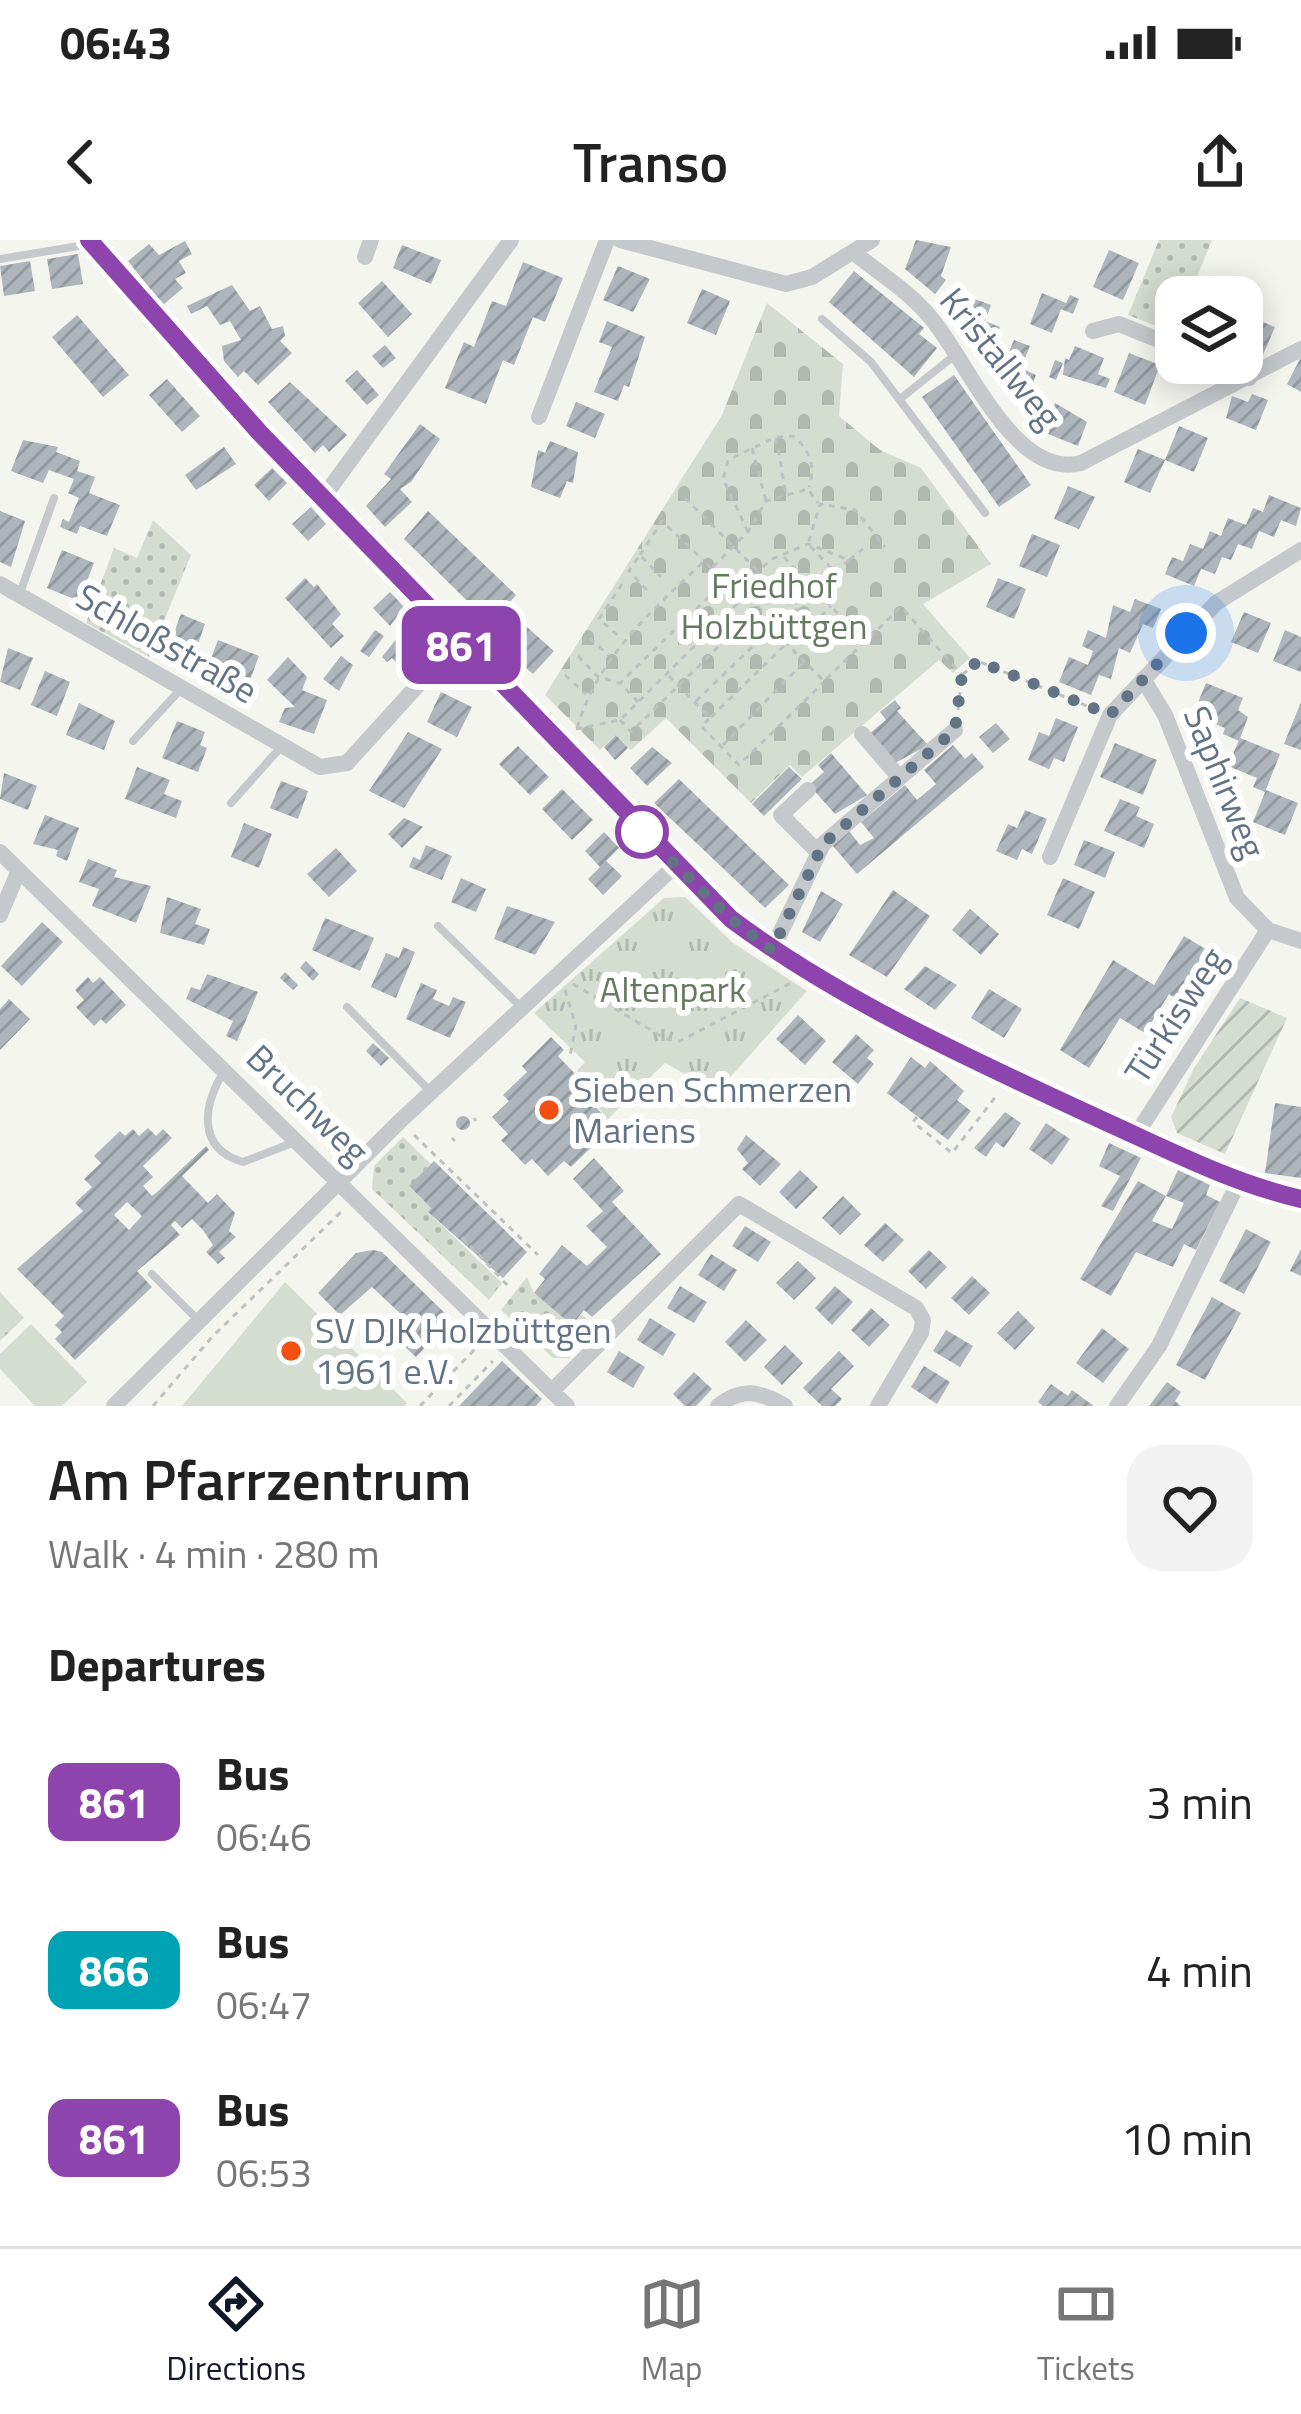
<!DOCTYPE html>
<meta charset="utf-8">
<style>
body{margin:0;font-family:"Titillium Web",sans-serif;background:#f2f2f2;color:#222;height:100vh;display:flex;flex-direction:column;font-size:45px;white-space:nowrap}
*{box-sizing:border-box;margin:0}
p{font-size:39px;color:#767676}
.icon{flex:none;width:66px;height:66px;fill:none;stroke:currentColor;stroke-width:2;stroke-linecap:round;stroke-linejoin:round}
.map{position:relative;height:1166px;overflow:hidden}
.details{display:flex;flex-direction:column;background:#fff;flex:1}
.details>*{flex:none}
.badge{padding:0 24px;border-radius:18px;font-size:42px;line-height:78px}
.controls{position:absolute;left:1155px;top:36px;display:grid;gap:24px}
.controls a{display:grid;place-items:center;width:108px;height:108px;border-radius:24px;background:#fff;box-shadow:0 6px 30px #0003;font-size:60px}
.you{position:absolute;width:60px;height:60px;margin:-30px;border:9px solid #fff;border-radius:50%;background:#1a73e8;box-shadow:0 0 0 18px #1a73e833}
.map>.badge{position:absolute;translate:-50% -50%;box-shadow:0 0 0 6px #fff}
h2{padding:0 48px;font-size:45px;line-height:108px}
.round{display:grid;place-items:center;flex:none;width:126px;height:126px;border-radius:36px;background:#f2f2f2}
.overview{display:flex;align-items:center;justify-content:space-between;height:204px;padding:0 48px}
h1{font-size:57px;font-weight:600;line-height:90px}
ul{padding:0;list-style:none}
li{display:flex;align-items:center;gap:36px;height:168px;padding:0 48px}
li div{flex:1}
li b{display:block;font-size:45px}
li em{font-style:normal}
li .badge{min-width:132px;font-weight:700;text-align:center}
.status{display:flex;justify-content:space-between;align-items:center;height:84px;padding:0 60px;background:#fff;direction:ltr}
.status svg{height:33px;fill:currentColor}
header{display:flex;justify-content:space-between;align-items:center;height:156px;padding:0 48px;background:#fff;font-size:54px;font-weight:600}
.dock{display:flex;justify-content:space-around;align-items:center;height:168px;border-top:3px solid #e0e0e0;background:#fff;font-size:33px;color:#767676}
.dock a{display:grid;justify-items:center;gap:6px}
.dock .on{color:#111827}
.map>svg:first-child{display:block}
.grass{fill:url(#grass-dots)}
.cemetery{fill:url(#cemetery-stones)}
.park{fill:url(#park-tufts)}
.garden{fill:url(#garden-furrows)}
.pitch{fill:#d5ddd1}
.building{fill:url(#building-hatch);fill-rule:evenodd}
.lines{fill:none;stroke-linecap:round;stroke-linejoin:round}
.path{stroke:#bfc0c2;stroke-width:3;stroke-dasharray:6 6;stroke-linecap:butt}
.service{stroke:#c6c9cc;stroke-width:8}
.minor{stroke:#c6c9cc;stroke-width:16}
.line-casing{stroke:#fff;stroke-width:27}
.line{stroke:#8e44ad;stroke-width:18}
.walk{stroke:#617384;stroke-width:12;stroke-dasharray:0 21.6}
.stop-dot{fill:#fff;stroke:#8e44ad;stroke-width:6}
.poi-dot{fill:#f34f12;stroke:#fff;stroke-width:4.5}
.labels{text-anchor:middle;stroke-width:12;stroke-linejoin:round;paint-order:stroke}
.street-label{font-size:36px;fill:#617384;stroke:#fff}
.park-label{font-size:36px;fill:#647b60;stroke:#fff}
.poi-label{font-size:36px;fill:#617384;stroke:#fff;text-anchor:start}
</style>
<div class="status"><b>06:43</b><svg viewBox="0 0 49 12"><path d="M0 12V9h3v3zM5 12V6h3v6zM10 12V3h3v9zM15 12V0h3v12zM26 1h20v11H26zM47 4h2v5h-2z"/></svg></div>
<header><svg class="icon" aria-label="back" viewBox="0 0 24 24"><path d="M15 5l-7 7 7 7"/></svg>Transo<svg class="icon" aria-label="share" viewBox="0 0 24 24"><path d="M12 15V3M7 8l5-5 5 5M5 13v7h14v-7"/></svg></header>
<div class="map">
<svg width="1301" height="1166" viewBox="0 0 1301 1166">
<defs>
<pattern id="grass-dots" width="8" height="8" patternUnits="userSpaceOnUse" patternTransform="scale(3)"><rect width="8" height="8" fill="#d5ddd1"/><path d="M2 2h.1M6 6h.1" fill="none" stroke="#b0b8af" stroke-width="1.8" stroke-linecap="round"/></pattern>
<pattern id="cemetery-stones" width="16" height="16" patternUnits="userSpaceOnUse" patternTransform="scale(3)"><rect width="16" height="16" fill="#d5ddd1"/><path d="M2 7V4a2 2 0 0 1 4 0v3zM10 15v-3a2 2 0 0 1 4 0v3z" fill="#b0b8af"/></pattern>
<pattern id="park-tufts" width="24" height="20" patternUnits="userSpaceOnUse" patternTransform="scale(3)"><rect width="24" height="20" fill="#d5ddd1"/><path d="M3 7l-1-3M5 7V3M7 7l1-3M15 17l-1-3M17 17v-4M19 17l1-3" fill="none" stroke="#b0b8af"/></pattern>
<pattern id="garden-furrows" width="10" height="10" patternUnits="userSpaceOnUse" patternTransform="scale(3)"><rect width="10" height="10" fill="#d5ddd1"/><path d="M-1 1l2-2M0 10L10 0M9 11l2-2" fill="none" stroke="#b0b8af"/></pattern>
<pattern id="building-hatch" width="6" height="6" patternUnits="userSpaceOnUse" patternTransform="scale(3)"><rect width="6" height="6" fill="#aeb6bb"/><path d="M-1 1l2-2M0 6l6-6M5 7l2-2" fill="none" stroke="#91989e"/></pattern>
</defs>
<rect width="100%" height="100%" fill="#f5f5f0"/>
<!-- grass -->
<path class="grass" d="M1159 0H1212L1189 57H1176L1174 93 1128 75Z
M153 280 191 315 149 417 86 383 114 308 137 318Z
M403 897 431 924 409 947 431 968 428 972 502 1043 489 1060 372 949 374 926Z
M527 1037 534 1053 571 1084 581 1074 597 1088 569 1118H553L501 1070Z"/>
<!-- cemetery -->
<path class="cemetery" d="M767 63 843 124 839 176 880 210 921 228 991 324 923 364 970 418 953 433 939 420 802 537 790 525 751 563 666 478 631 510 616 495 600 510 545 455 722 175Z"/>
<!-- park -->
<path class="park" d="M685 657 733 703 807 751 717 852 665 823 608 879 596 865 602 858 577 831 585 822 534 773 664 658Z
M0 1052 24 1078 0 1101Z"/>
<!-- garden -->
<path class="garden" d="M1240 758 1287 778 1225 914 1177 893 1171 877 1194 828Z"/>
<!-- pitch -->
<path class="pitch" d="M285 1042 407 1163 405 1166H182Z
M31 1084 87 1142 62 1166H35L0 1129V1114Z"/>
<!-- building -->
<path class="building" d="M916 0 951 7 941 36 946 40 935 54 905 29Z
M185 1 192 14 179 21 186 33 175 39 183 48 163 65 128 21 149 4 159 15Z
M402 5 441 20 431 44 393 28Z
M1109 10 1139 23 1123 60 1093 47Z
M78 14 83 44 52 49 47 19Z
M30 21 35 51 4 56 0 26Z
M523 22 563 38 545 82 533 77 514 125 503 120 486 164 445 148 464 102 474 107 492 61 506 66Z
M618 26 650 39 633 72 603 60Z
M854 31 924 88 919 94 937 108 914 137 829 62Z
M382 41 412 74 388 97 358 63Z
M232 45 250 71 260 66 272 89 283 86 285 96 280 101 292 113 258 145 244 131 238 137 224 121 222 106 241 100 230 81 220 85 207 66 191 74 187 66Z
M702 49 730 61 716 95 687 83Z
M1042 53 1066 63 1070 55 1079 59 1073 74 1061 69 1052 93 1030 84Z
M972 58 991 65 985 81 1000 87 992 108 957 94Z
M77 75 129 135 103 157 52 97Z
M1248 76 1275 87 1262 117 1242 108Z
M607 81 645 97 629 147 624 145 618 161 594 152 612 107 599 102Z
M1014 100 1030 106 1021 128 1036 135 1027 158 1006 149 1010 138 1000 134Z
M385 105 396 118 383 128 372 116Z
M1075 106 1104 118 1098 134 1110 139 1106 148 1063 135 1065 118 1069 120Z
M1129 113 1160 125 1145 165 1114 152Z
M1301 117V152L1287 144Z
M1055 120 1063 123 1056 140 1049 137Z
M357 130 379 155 367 165 345 141Z
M954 135 1031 245 999 267 922 157Z
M167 139 200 176 182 192 149 155Z
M290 142 347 195 329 212 323 205 315 213 268 162Z
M1252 154 1268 160 1256 190 1226 178 1232 156 1248 162Z
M576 162 605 174 595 198 566 186Z
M1055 163 1087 182 1078 206 1043 192Z
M420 184 440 199 411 242 400 249 412 262 385 287 366 266 391 239 384 234Z
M1179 186 1208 198 1194 232 1165 220Z
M23 200 58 207 56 212 80 221 77 231 95 237 89 253 120 265 107 296 80 286 77 294 60 287 63 279 69 282 79 258 68 253 74 239 49 230 43 243 11 231Z
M550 201 578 212 573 243 567 241 560 258 531 247 538 210 545 213Z
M224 207 236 224 196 250 185 235Z
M1138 209 1165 220 1150 253 1124 242Z
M272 228 287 243 269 261 254 245Z
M1068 246 1095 257 1079 289 1054 279Z
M1269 255 1301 268 1296 286 1281 280 1274 297 1259 291 1252 309 1238 304 1231 320 1222 317 1215 334 1201 329 1194 346 1165 334 1172 317 1183 321 1190 304 1203 309 1210 291 1221 296 1228 278 1246 285 1253 268 1263 272Z
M311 267 326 284 308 301 292 284Z
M0 271 25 281 11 327 0 322Z
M428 271 516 355 491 384 404 299Z
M1032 294 1060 305 1047 337 1019 326Z
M62 310 94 323 79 361 47 348Z
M305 338 314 347 317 344 341 374 332 384 344 396 331 408 285 358Z
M998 338 1026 349 1014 379 986 367Z
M390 352 404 367 390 386 373 368Z
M1135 359 1161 369 1153 388 1143 384 1130 413 1119 408 1111 439 1099 435 1091 455 1059 442 1069 417 1088 425 1093 411 1082 406 1088 390 1106 398 1113 365 1130 372Z
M1244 372 1271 383 1258 413 1231 402Z
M181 374 205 384 194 415 169 406Z
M519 380 554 411 533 434 498 404Z
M405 388 422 406 403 430 392 418 387 422 382 417Z
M375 390 384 396 369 417 360 411Z
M1285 390 1301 397V432L1273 421Z
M218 400 259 416 244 456 232 451 236 441 207 429Z
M8 408 33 418 20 450 0 442Z
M341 416 353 425 339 451 323 439Z
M288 417 307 437 302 450 327 460 314 494 279 482 285 468 295 467 267 440Z
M45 431 70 442 57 476 31 465Z
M1206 443 1243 458 1238 470 1248 477 1239 501 1223 494 1225 488 1193 475Z
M441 452 472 467 457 497 427 482Z
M895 460 901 468 897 471 928 505 895 523 870 493 886 480 880 472Z
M1301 462V510L1284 504Z
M79 463 115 481 104 510 66 495Z
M1056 478 1078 487 1064 522 1054 518 1049 529 1028 520 1039 492 1049 496Z
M177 481 205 492 200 505 207 508 198 532 162 518Z
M996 483 1010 499 993 513 979 497Z
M408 492 442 509 404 568 369 551Z
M616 495 628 508 615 520 604 507Z
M1240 498 1280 514 1265 552 1253 547 1257 538 1228 526Z
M1115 503 1157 520 1143 555 1100 537Z
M953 505 965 519 972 513 984 527 857 634 832 605 849 591 860 605 874 598 861 582 905 545 917 560 936 544 924 530Z
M518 506 549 537 530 555 499 524Z
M652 507 672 523 647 546 630 528Z
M831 513 867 555 835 574 809 545 824 532 818 525Z
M137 527 170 540 164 554 182 561 176 578 125 559Z
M789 527 802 539 764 576 752 564Z
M4 533 37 546 28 570 0 559Z
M679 539 789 645 765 668 654 563Z
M281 541 308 551 298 579 270 568Z
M562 549 593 580 572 600 542 569Z
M1266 550 1298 563 1285 595 1253 582Z
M1120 559 1140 567 1136 576 1154 584 1144 608 1104 591Z
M1025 570 1047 579 1032 614 1022 609 1017 620 996 611 1008 584 1017 588Z
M45 575 79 588 67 621 56 616 58 610 33 604Z
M404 578 423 587 402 608 388 594Z
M244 583 272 594 259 628 231 617Z
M604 592 619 608 606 621 622 636 603 655 588 639 600 627 585 611Z
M1084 600 1115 612 1105 638 1074 625Z
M426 605 452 616 442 640 409 627 413 617 420 620Z
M336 608 357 631 329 657 307 634Z
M88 619 117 630 114 637 151 646 136 683 92 666 99 649 79 642Z
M461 638 486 649 476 672 451 662Z
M1063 638 1095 652 1079 689 1047 675Z
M893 650 930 676 887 737 849 715Z
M821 651 843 664 820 702 802 692Z
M167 657 201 669 195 684 210 689 204 705 160 693Z
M507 666 555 682 535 715 494 699Z
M970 669 999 694 981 715 952 690Z
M325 678 374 698 360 731 312 710Z
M42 682 63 702 22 746 1 726Z
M1184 696 1212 713 1182 762 1169 754 1145 793 1120 778 1089 828 1060 810 1113 720 1154 745Z
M403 707 415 712 396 758 371 747 386 713 399 718Z
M306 721 319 734 313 741 300 728Z
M925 726 957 745 935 770 904 749Z
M285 732 298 745 293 750 280 738Z
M207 734 258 752 237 801 226 796 233 781 186 759 191 747 200 750Z
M88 737 93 743 100 737 126 765 106 784 101 779 94 786 76 767 84 760 75 750Z
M421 743 437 750 433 759 449 766 453 757 466 762 450 798 406 779Z
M989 749 1022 769 1004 798 971 778Z
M9 759 30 779 0 810V769Z
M798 775 826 801 805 825 776 799Z
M856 794 874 810 867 818 874 824 858 844 832 822Z
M551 797 564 810 558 816 597 857 592 863 608 880 591 896 597 902 571 927 564 921 548 936 532 919 525 925 501 900 508 894 492 877 509 861 503 855 527 832 522 826Z
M373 803 389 818 381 826 366 811Z
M911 817 925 828 930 821 964 851 957 860 971 871 948 900 887 853Z
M1275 863 1301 867V938L1265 933Z
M1005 872 1021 883 1004 908 996 902 986 917 974 908Z
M456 883a7 7 0 1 1 14 0a7 7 0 1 1-14 0Z
M1046 883 1070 899 1052 925 1029 909Z
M148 888 156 896 163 889 172 898 143 926 153 937 143 946 152 956 157 952 206 906 209 910 182 936 208 963 217 954 235 973 229 991 236 997 219 1012 225 1018 218 1024 206 1012 213 1005 203 990 192 979 182 988 175 981 171 985 180 995 137 1031 152 1047 75 1120 55 1099 62 1092 55 1085 64 1076 17 1029 83 971 75 963 92 947 84 939 101 923 94 916 120 891 125 896 133 889 139 896ZM127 962 142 976 129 990 114 975Z
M746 895 781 924 760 946 742 929 748 923 737 909Z
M1109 903 1141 918 1113 971 1101 966 1120 936 1099 926Z
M594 918 624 951 612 962 661 1014 592 1077 584 1070 572 1085 534 1053 545 1039 539 1034 562 1005 587 1026 607 1007 586 986 603 971 573 939Z
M434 921 527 1012 503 1038 428 972 431 968 409 946Z
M800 930 818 947 796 969 779 952Z
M1178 930 1210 945 1206 955 1220 962 1196 1010 1184 1004 1173 1027 1136 1012 1111 1056 1080 1039 1138 941 1166 956 1152 981 1172 989 1184 963 1166 956Z
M843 956 861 974 840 995 822 978Z
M885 983 904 1000 883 1022 864 1005Z
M745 986 771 1002 758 1022 732 1006Z
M1246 989 1271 1002 1244 1054 1219 1041Z
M1301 1009V1036L1290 1031Z
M373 1010 382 1012 452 1080 416 1117 389 1092 404 1077 372 1047 340 1075 318 1053 356 1013Z
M929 1010 947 1027 926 1049 908 1031Z
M711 1014 737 1030 724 1051 698 1035Z
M798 1021 816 1038 794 1060 776 1043Z
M972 1036 990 1053 969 1075 951 1058Z
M680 1046 707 1062 694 1083 667 1068Z
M835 1046 853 1062 832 1085 815 1068Z
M1212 1057 1241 1073 1205 1140 1176 1125Z
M871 1068 890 1085 869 1107 851 1090Z
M1018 1071 1035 1088 1015 1110 997 1093Z
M650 1078 676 1094 663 1116 637 1100Z
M746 1080 767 1100 745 1122 725 1102Z
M1102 1088 1129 1109 1103 1143 1076 1123Z
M946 1090 973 1106 960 1127 933 1111Z
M785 1105 803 1123 782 1145 764 1127Z
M619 1111 645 1127 633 1148 607 1132Z
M839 1111 854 1126 831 1149 842 1159 835 1166H822L803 1148Z
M502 1121 542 1159 536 1166H459Z
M924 1126 950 1142 937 1164 911 1147Z
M694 1132 712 1149 696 1166H685L673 1154Z
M1167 1142 1181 1152 1175 1161 1181 1166H1149Z
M1051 1144 1068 1156 1072 1150 1094 1166H1043L1038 1162Z"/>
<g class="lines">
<!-- path -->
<path class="path" d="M777 197 793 196C810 209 816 227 809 247
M752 208 766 261
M685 258 812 385 831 366
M748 292 723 239 728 220 776 197 786 255
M640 315 662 281 703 320
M784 317 864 401
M849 320 835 332 808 304 820 264 855 270 885 307
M713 327 748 292 766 261 808 249 818 263
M622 344 599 379 622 399
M647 350 629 331 640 315 661 337
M738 353 770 320 808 304 849 320 863 309
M590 398 608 415
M578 416 597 436 619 443
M565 435 586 454
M669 436 710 478 701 486 739 525 823 443
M696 461 771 389
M638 462 620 443 723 343
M958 470 962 435 978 421 1094 469
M711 477 786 404
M620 480 631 492 753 373
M577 488C599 415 651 372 704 321L741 358
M576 489 620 480 742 359 824 441 901 367 962 435
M723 505 804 422
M573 744 666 799 680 801 791 743
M565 750 576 786 570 816
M917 877 913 882 952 913 997 855
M474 878 476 881
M414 895 538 1015
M452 898 455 901
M462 997 509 1047
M153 1166 213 1096 343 970
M420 1166 477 1107
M449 1166 493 1121"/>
<!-- service -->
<path class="service" d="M0 19 91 4
M822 79 871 122 985 273
M900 159 955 115
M20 353 54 258
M133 501 180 450
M231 563 281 507
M438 686 521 767
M347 767 430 851
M224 831C204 864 195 908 243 922L295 902
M152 1034 198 1080"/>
<!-- minor -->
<path class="minor" d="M89 0 322 259 731 679C841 761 971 820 1096 877 1162 908 1229 942 1301 959
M620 0 786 44 812 37 872 0
M853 12C879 33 910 52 931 78 967 120 1014 240 1081 223L1301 109
M365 17 371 0
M1093 91 1119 84 1176 107
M1214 123 1249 138
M539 177 607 0
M322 259 511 0
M0 344 320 527 347 523 458 401
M1143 439 1165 475 1237 658 1268 690 1301 701
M862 494 899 537
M808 550 781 575 818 612
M0 612 567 1166
M1050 617 1110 475 1216 363 1301 310
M0 675 19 630
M772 710 823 604 955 490
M1136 895 1268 690
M555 1148 739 964 916 1068 923 1080 921 1093 878 1166
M114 1166 400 881 675 626
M718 1166C742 1147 759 1151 785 1166
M1117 1166 1159 1106 1239 941"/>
</g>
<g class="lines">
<!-- line casing -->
<g class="line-casing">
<path id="line" d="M89 0 259 192 731 679C844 763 977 822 1104 881 1168 910 1232 943 1301 959"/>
</g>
<!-- line -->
<use href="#line" class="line"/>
<!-- walk -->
<path class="walk" d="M642 592 731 679 772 710 823 604 955 490 962 435 978 421 1110 475 1186 393"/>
</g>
<!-- markers -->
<circle class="stop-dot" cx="642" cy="592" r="24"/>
<g class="poi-dot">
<circle cx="549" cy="870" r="12"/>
<circle cx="291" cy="1111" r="12"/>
</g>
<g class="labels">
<!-- street labels -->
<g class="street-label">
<text transform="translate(1001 118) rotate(51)" y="13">Kristallweg</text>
<text transform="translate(167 403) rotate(30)" y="13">Schloßstraße</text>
<text transform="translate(1225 542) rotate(68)" y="13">Saphirweg</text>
<text transform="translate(1175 775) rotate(-57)" y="13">Türkisweg</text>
<text transform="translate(308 864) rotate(44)" y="13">Bruchweg</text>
</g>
<!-- park labels -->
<g class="park-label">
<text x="774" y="358">Friedhof<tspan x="774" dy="41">Holzbüttgen</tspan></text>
<text x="673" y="762">Altenpark</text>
</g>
<!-- poi labels -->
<g class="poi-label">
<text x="573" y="862">Sieben Schmerzen<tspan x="573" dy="41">Mariens</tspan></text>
<text x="315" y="1103">SV DJK Holzbüttgen<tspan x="315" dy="41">1961 e.V.</tspan></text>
</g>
</g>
</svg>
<div class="controls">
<a><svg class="icon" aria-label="layers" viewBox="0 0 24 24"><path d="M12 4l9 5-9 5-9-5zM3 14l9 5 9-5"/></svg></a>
</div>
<div class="you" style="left:1186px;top:393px"></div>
<b class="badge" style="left:461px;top:405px;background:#8e44ad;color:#fff">861</b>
</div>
<section class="details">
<div class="overview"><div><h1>Am Pfarrzentrum</h1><p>Walk · 4 min · 280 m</p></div><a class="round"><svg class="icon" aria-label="heart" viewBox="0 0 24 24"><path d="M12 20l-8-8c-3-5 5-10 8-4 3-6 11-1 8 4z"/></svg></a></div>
<h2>Departures</h2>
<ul>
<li><span class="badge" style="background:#8e44ad;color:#fff">861</span><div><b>Bus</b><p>06:46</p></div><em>3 min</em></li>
<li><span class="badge" style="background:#00a3b4;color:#fff">866</span><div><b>Bus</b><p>06:47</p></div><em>4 min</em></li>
<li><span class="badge" style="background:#8e44ad;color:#fff">861</span><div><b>Bus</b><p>06:53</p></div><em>10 min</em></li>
</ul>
</section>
<nav class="dock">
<a class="on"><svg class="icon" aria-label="directions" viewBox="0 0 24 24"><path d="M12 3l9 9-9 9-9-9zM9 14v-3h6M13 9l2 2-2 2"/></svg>Directions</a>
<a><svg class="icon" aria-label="map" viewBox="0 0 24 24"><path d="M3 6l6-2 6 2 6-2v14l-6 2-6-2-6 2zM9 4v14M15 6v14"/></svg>Map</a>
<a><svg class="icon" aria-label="tickets" viewBox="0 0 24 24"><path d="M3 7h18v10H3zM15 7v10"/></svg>Tickets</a>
</nav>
